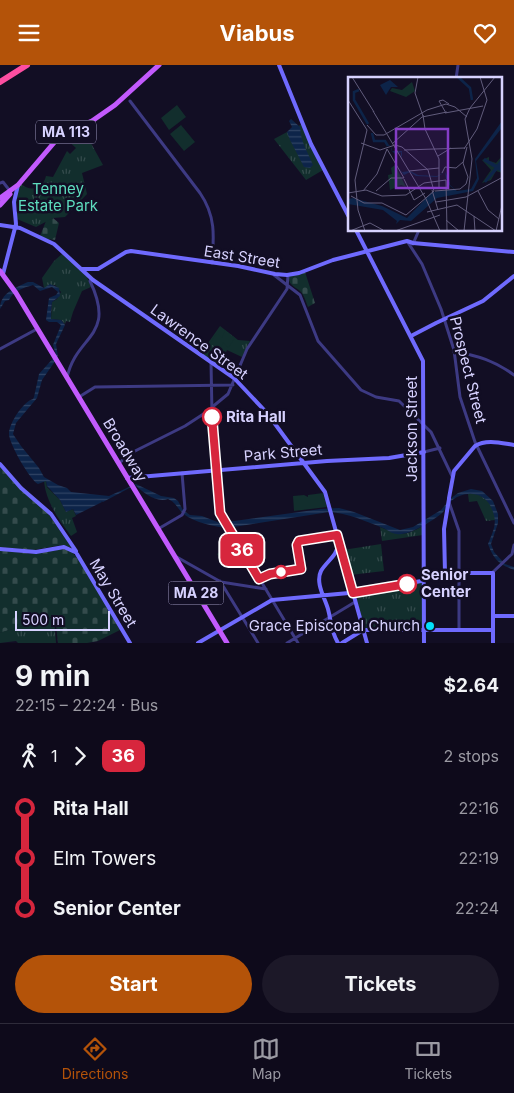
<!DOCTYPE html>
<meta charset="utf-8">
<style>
body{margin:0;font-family:Inter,sans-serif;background:#1c1828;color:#f1f3f6;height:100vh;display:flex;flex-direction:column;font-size:19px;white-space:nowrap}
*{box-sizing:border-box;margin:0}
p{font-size:16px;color:#9b9aa3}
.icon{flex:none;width:28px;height:28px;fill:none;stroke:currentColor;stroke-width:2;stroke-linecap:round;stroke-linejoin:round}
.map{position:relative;height:578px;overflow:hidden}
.sheet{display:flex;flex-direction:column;background:#0e0a1b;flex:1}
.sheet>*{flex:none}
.badge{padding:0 10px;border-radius:8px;font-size:18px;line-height:32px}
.scale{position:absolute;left:15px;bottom:12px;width:95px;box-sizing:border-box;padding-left:5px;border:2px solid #d7d2ff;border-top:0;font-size:14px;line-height:18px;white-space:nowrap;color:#d7d2ff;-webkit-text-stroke:4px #120e24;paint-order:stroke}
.map>.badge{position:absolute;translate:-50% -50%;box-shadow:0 0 0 2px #fff}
.legs{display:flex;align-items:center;gap:8px;height:55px;padding:0 15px;font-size:16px}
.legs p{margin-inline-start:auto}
.summary{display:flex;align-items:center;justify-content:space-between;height:85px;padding:0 15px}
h1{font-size:28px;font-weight:700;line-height:38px}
.cta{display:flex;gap:10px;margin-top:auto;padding:10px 15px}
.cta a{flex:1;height:58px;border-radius:30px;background:#b45309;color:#fff;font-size:20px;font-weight:700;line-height:58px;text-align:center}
.cta a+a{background:#1c1828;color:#f1f3f6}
ul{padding:0 15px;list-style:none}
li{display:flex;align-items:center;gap:18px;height:50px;font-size:19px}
li i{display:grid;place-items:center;width:8px;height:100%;margin:0 6px;background:currentColor}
li i::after{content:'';width:12px;height:12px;margin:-6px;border:4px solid;border-radius:50%;background:#0e0a1b}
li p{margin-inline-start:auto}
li:first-child i{background:linear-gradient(#0000 50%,currentColor 0)}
li:last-child i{background:linear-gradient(currentColor 50%,#0000 0)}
header{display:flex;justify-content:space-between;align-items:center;height:65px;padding:0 15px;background:#b45309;color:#fff;font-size:22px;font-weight:700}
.tabs{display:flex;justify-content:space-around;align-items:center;height:70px;border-top:1px solid #2e2b3a;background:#0e0a1b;font-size:14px;color:#9b9aa3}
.tabs a{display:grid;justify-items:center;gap:2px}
.tabs .selected{color:#b45309}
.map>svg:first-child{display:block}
.cemetery{fill:url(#cemetery-stones)}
.park{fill:url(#park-tufts)}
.pitch{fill:#122e2d}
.water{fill:url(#water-rules)}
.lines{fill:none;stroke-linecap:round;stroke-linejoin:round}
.tertiary{stroke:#3d3a83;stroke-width:3}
.secondary{stroke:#6f6afe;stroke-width:4}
.primary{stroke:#c25afd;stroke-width:5}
.motorway{stroke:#fd4ea1;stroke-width:6}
.line-1-casing{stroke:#fff;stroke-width:11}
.line-1{stroke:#d7263d;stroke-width:8}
.stop-1-dot{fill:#fff;stroke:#d7263d;stroke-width:2.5}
.poi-dot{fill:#02dffa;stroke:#120e24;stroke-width:2}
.labels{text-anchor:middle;stroke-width:5;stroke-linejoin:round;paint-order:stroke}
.shield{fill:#120e24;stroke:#9c97bd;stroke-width:1}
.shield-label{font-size:14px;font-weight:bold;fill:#d7d2ff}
.park-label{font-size:15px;fill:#5edebf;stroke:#120e24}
.street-label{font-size:15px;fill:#d7d2ff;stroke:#120e24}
.stop-label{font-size:15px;font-weight:bold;fill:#d7d2ff;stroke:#120e24;text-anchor:start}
.poi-label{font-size:15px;fill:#d7d2ff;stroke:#120e24;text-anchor:end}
.inset-river{fill:none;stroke:#0d2449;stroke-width:2.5}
.inset-road{fill:none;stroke:#615c7c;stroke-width:1}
.view{fill:#843dc5;fill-opacity:0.15;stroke:#843dc5;stroke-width:2.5}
.inset-edge{fill:none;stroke:#d7d2ff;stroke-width:2.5}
</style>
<header><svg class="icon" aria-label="menu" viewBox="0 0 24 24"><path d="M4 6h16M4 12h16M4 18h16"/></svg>Viabus<svg class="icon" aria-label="heart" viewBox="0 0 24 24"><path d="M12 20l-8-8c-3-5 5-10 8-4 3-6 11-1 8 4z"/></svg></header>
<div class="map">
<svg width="514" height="578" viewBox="0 0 514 578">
<defs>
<pattern id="cemetery-stones" width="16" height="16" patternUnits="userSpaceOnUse" patternTransform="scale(1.25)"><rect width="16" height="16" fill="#122e2d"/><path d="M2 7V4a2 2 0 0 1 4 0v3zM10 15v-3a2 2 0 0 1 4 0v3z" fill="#344b4c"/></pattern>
<pattern id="park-tufts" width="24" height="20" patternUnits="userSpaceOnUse" patternTransform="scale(1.25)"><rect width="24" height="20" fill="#122e2d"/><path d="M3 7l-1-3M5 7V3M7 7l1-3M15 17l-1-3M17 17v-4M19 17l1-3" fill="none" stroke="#344b4c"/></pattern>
<pattern id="water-rules" width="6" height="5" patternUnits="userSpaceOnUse" patternTransform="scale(1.25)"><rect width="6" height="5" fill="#0d2449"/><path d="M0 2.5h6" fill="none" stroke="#304364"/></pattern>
</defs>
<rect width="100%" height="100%" fill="#120e24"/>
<!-- cemetery -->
<path class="cemetery" d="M53 153 59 158 55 175 48 174 40 171 46 156Z
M305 207 315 238 308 242C306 237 304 230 301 227 295 221 288 221 289 211Z
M0 401 47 447 72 483 62 480 33 485 0 482Z
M64 484 71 486 79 495 120 565 98 576 87 578H58L55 551 0 568V485L32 489Z"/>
<!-- park -->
<path class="park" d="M302 59 323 105 306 115 274 74Z
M82 62 103 100 82 108 87 129 65 152 53 153 36 162 17 154 16 129 21 119C30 127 43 124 46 111L53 112 67 86 70 89 76 83 63 71Z
M62 189 87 212 91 222 82 226 73 247 70 257 66 256 65 259 61 255 51 254 52 237 57 234 61 227 55 220 44 223 42 213 54 196Z
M220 261 238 275 250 276 242 292 227 285 220 301 201 288Z
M44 416H46L47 422 60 435 66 447 73 444 76 451 72 453 77 467 71 471C59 455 46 437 44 416Z
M468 429C482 426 496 441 495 455L486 456 477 436 469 437Z
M423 461V470L382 476 380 462C400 470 403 472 423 461Z
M381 479 384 506 350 510 343 485Z
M424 516 423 564 365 565 356 532Z
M54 552 56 578H18L16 576 0 578V568L2 567Z"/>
<!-- pitch -->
<path class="pitch" d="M177 40 186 52 169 65 161 53Z
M181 60 195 77 184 86 170 69Z
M225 265 235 273 228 283 223 277 220 285 210 278 217 268 222 273Z
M323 428 327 442 294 446 293 431 304 430 308 432V430Z
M235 477 242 488 223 499 217 489Z"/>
<!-- water -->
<path class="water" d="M291 54 300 62C301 78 307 85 313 100L310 103 304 102 290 75 287 67 292 62 289 56Z
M28 217H33L44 223 50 219 59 223 60 231 52 237 51 245V254L61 255 65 260 56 279 58 292 42 315 37 333 16 358 13 369 21 381 39 403 44 412 58 420 67 423 71 427 109 431 136 419 161 431 174 433 178 436 183 445 190 450 202 451 220 458 321 444 339 443 354 447 400 465 413 462 441 445 450 434 458 428 471 424 482 426 493 436 498 449V458L491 479 494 487 505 499 514 502V505C499 499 494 495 488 479 495 462 498 456 490 440 481 425 462 426 450 437 447 440 445 446 441 449 432 456 409 471 397 469 392 469 388 465 383 463 365 456 348 448 329 447L227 463C215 462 194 457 185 450 177 444 177 438 168 434 156 438 144 428 135 420L103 437 101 436 102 437 76 450 73 444 66 447 60 435 47 421 46 416 38 419C30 415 8 377 9 368 10 357 23 337 33 334L34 332 39 309 56 290 53 280 61 260 57 257H49L46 255 49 233 56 230 58 227 52 222 40 226 33 220C23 223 13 226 9 235L5 236 0 244C0 228 15 223 28 217Z"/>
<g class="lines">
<!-- tertiary -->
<path class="tertiary" d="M456 14 458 0
M130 36 200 128C216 151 214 172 212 198
M0 118 3 117 10 126
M407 176 422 199 441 244 454 285 460 332 475 377 514 458
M413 179 419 165
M274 210 300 230 318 276 361 325 376 332 399 336 431 367 452 411
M0 284 37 264
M454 287C477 290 495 296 514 310
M211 297 212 349 220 448 298 578
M67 313C76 269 117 273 90 216L91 213
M79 332 95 322 233 320
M424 387 440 383
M119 398 133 387 185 361 205 348 228 329 247 284 287 224 288 210
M449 437 459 466V565
M158 464 182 450 185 444 182 408
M175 491 221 517 266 524
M493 507 512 489 514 480
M220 516 258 578
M287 578 355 537"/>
<!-- secondary -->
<path class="secondary" d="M279 0 311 79 349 152
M0 160 20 163 54 179 93 215 234 313 267 348 325 427 367 578
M356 165 423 296 424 578
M81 204H98L126 187 131 186 238 201 275 209 287 210 299 208 333 195 407 176 413 178 514 187
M3 209 16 159 14 137 18 120
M411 271 436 258 483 236 514 211
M0 399 21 423 51 449 76 486
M127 413 327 396 389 393 424 387
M449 433 454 406 475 381C486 374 501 378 514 380
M0 484 36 487 64 482 75 487
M77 489 130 578
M445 508 444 464 449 434
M493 551H514
M198 578 272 535 371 526 421 516 445 508H493V578
M338 578C330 564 332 559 328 544 325 533 315 518 321 506 326 497 338 490 338 479
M342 578 363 565H493"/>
<!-- primary -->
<path class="primary" d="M0 133 18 120 58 73 71 65 92 56 115 40 159 0
M0 140 10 129
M0 206 16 228 227 578"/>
<!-- motorway -->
<path class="motorway" d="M0 17 27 0"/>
</g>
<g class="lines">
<!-- line-1 casing -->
<g class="line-1-casing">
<path id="line-1" d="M212 352 220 448 259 514 270 509 301 504 297 480 299 476 337 470 353 528 407 519"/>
</g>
<!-- line-1 -->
<use href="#line-1" class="line-1"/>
</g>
<!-- markers -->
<g class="stop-1-dot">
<circle cx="212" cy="352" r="9"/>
<circle cx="281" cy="507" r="6"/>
<circle cx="407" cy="519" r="9"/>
</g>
<circle class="poi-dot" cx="430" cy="561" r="5"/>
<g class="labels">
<!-- shield labels -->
<g class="shield">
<rect x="36" y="55.5" width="60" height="23" rx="4"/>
<rect x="168.5" y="516.5" width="55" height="23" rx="4"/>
</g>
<g class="shield-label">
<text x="66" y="72">MA 113</text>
<text x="196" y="533">MA 28</text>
</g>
<!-- park labels -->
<g class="park-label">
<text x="58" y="129">Tenney<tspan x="58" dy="17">Estate Park</tspan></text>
</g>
<!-- street labels -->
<g class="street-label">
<text transform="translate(242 192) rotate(9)" y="5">East Street</text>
<text transform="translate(199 277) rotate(36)" y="5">Lawrence Street</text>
<text transform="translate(468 305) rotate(76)" y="5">Prospect Street</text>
<text transform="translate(412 364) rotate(-90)" y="5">Jackson Street</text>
<text transform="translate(125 385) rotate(59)" y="5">Broadway</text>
<text transform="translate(283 388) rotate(-5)" y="5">Park Street</text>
<text transform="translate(113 528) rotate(59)" y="5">May Street</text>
</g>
<!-- stop labels -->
<g class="stop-label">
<text x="226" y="357">Rita Hall</text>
<text x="421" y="515">Senior<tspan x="421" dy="17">Center</tspan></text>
</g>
<!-- poi labels -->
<g class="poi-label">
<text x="420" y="566">Grace Episcopal Church</text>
</g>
</g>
<!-- overview -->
<g transform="translate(348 12)">
<rect width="154" height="154" fill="#120e24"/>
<path d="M64 5 67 14 58 20 42 14 44 11 54 13ZM154 79V96L148 94 143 103 134 106 143 93 134 83 141 80V84L147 88 142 84 148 86Z" fill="#122e2d"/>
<path d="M47 88 58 110 53 108 42 113 40 98 44 97 43 91Z" fill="#122e2d"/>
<path d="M42 3 50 10H43L38 18 32 8ZM154 44 153 52 128 84 131 102 125 114 89 121 63 144 52 143 48 147 49 144 35 133 0 127V122L5 121 34 129 59 141 84 115 106 112 101 108V105L102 104 98 102 97 95 89 100 68 99 62 95 56 98 55 97 49 89 54 81 53 78V76L54 75 47 77 43 73V69H40L38 67 43 69 44 74H54V81L49 89 54 95 62 94 70 98 89 99 97 95 102 104V108L109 114 123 112 129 101 127 82Z" fill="#0d2449"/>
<path class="inset-river" d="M110 0 122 11 124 23M11 13 6 15V23L20 47M24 56 26 64H37L40 69M136 82 154 92M136 83 154 94M136 83 154 94M137 105 154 86M137 105 154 83"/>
<path class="inset-road" d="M4 0 26 35M70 0 67 16 75 39M0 23 19 53 7 103 10 133 17 154M25 34 78 122 92 154M97 36 135 29M98 36 91 24 95 23 101 27M75 38 77 52 91 82V111M19 48 28 58H36L79 33 98 27 107 30 119 40M44 67 74 40 99 35M39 72 56 101M116 72 129 52 139 23 132 0M56 73 117 71M90 79 103 71M61 94 91 91M94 96 97 90 108 91 115 85M56 102 66 123 77 116M84 113 90 133M15 114 29 97 39 72M28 114 43 101H56M87 114 112 112 118 107 120 100 115 86 119 70M130 114 140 133 151 142M0 116 18 113 34 119 58 118 76 106 98 103 99 154M3 119 16 126H34L58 138 86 114 80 93 54 70 47 68 32 73 13 66M118 120 153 101M88 125 118 120M79 135 109 128 148 154M126 139 127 154M98 143 111 154M2 154 22 146 35 153M47 154 92 138M116 154 124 82 117 42 122 31 147 0M148 154 154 128"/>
<path class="view" d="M48 52H100V111H48Z"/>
<rect width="154" height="154" class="inset-edge"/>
</g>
</svg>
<div class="scale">500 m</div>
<b class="badge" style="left:242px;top:485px;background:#d7263d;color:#fff">36</b>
</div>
<section class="sheet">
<div class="summary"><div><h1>9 min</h1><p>22:15 – 22:24 · Bus</p></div><b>$2.64</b></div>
<div class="legs"><svg class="icon" aria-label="walk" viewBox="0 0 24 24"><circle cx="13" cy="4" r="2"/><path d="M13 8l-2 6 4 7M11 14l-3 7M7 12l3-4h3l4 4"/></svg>1<svg class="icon" aria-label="forward" viewBox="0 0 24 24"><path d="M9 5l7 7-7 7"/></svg><b class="badge" style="background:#d7263d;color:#fff">36</b><p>2 stops</p></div>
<ul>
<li><i style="color:#d7263d"></i><b>Rita Hall</b><p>22:16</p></li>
<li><i style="color:#d7263d"></i><span>Elm Towers</span><p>22:19</p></li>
<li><i style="color:#d7263d"></i><b>Senior Center</b><p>22:24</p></li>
</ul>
<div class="cta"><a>Start</a><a>Tickets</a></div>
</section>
<nav class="tabs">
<a class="selected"><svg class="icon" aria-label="directions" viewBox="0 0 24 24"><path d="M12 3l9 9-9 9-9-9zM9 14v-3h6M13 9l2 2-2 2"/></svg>Directions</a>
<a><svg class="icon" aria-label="map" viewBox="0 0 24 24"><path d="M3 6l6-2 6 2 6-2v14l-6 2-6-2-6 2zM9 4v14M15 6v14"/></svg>Map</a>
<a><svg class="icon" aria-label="tickets" viewBox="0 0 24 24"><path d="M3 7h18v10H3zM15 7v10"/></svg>Tickets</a>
</nav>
